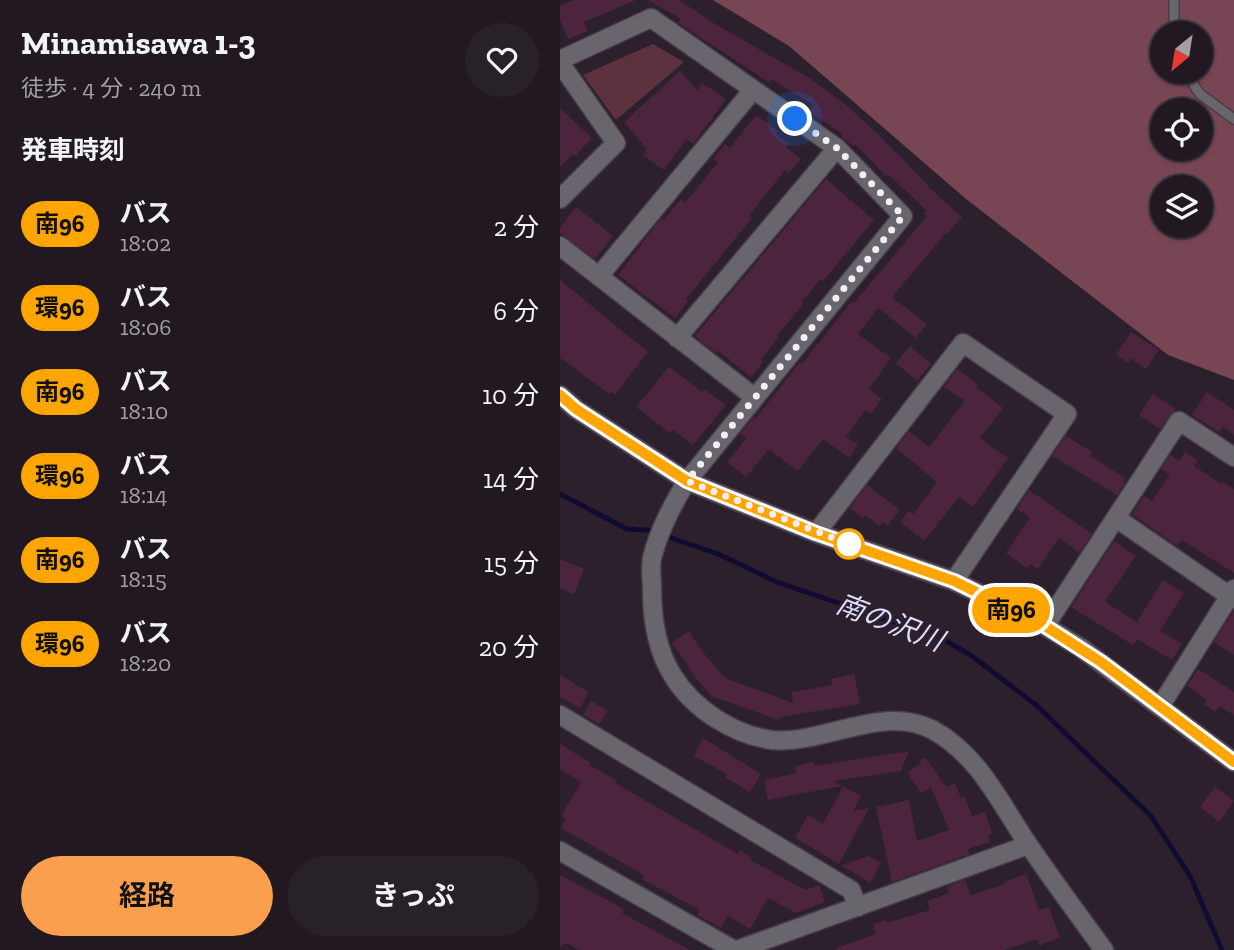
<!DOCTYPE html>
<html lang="ja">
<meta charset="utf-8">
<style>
body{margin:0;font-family:"Zilla Slab","Noto Sans JP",serif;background:#29212a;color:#f1f3f6;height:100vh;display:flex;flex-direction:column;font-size:26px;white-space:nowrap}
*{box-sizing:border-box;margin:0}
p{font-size:23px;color:#a2a0a5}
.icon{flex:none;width:38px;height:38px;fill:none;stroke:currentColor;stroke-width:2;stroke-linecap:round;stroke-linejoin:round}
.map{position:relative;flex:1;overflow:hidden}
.drawer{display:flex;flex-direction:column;background:#211822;width:560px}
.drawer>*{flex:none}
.badge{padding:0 14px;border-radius:23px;font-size:24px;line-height:46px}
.needle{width:46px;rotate:210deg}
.controls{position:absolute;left:590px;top:21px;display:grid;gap:14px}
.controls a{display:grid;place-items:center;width:63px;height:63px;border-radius:50%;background:#211822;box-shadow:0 2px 5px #0004,0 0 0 2px #3e3740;font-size:35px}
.you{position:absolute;width:35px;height:35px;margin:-18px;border:5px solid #fff;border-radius:50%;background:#1a73e8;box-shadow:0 0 0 10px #1a73e833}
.map>.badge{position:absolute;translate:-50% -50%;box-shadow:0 0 0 4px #fff}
h2{padding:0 21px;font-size:26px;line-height:63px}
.round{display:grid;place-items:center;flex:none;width:74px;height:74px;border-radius:37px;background:#29212a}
.summary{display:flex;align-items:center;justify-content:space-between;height:119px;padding:0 21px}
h1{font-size:33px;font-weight:700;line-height:52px}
.action{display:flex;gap:14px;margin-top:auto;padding:14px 21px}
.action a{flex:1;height:80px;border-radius:42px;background:#fa9f4e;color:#111;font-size:28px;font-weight:700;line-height:80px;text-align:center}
.action a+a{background:#29212a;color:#f1f3f6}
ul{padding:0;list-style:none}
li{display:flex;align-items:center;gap:21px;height:84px;padding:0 21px}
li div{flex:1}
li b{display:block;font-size:26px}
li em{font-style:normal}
li .badge{min-width:77px;font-weight:700;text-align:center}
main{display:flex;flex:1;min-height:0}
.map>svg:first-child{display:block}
.green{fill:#5e313e}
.forest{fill:#774553;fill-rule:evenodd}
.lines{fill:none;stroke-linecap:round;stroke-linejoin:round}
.stream{stroke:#110b31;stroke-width:5}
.building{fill:#4c243e}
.service-casing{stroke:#483d49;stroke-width:12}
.minor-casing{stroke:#483d49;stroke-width:21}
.tertiary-casing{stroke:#483d49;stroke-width:21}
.service{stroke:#68656d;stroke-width:9}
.minor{stroke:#68656d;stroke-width:18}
.tertiary{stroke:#68656d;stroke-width:18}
.line-casing{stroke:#fff;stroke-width:16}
.line{stroke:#ffa500;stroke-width:10}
.walk{stroke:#f5edf6;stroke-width:7;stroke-dasharray:0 12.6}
.stop-dot{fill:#fff;stroke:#ffa500;stroke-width:3.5}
.labels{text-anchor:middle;stroke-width:6;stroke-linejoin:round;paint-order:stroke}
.water-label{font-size:28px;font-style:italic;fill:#dbddfa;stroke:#2c202d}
</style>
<main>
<section class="drawer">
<div class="summary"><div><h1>Minamisawa 1-3</h1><p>徒歩 · 4 分 · 240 m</p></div><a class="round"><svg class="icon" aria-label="heart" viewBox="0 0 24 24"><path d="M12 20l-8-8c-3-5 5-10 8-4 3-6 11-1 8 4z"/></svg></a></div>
<h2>発車時刻</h2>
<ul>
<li><span class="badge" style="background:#ffa500;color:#111">南96</span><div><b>バス</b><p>18:02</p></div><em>2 分</em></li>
<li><span class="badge" style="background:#ffa500;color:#111">環96</span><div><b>バス</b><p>18:06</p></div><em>6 分</em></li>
<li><span class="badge" style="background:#ffa500;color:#111">南96</span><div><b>バス</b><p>18:10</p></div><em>10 分</em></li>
<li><span class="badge" style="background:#ffa500;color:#111">環96</span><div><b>バス</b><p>18:14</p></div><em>14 分</em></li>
<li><span class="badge" style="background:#ffa500;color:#111">南96</span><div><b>バス</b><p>18:15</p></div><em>15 分</em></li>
<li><span class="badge" style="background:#ffa500;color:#111">環96</span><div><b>バス</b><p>18:20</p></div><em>20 分</em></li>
</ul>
<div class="action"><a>経路</a><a>きっぷ</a></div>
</section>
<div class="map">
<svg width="674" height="950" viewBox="0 0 674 950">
<rect width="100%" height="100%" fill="#2c202d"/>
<!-- green -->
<path class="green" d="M93 44 124 62 56 120 23 75Z"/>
<!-- forest -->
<path class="forest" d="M153 0H674V380L608 355 406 199 229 46ZM602 33H640V72H602ZM602 110H640V149H602ZM602 187H640V226H602Z"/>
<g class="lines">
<!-- stream -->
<path class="stream" d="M0 494 67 529 88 530 158 554 217 582 342 625 371 632 412 656 476 705 591 816 630 876 662 950"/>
</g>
<!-- building -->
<path class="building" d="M14 0H76L24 22 28 31 8 39 0 20V6Z
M88 0H119L155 24 251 79 285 104 319 135 368 185 367 186 402 217 387 234 386 233 332 297 367 324 356 338 318 308 298 334 331 358 309 389 322 399 311 414 305 410 286 437 298 445 289 458 263 439 238 471 209 449 186 477 167 462 186 439 180 434 194 417 195 419 240 362 242 364 292 301 294 303 367 216 364 213 366 210 328 174 326 176 295 144 293 146 281 136 283 134 249 112 254 105 212 80 210 83 118 23 121 19Z
M120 71 137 90 142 83 166 99 133 144 126 139 104 170 83 155 87 149 64 122Z
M0 108 32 138 15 156 13 154 0 167Z
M196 115 218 131 216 134 229 144 226 147 241 159 229 173 225 170 189 216 192 218 126 299 128 301 115 318 58 275 95 226 102 218 104 220 121 199 125 203 158 162 153 159 165 144 170 148Z
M266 179 314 220 263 281 261 279 241 302 243 304 217 336 219 337 201 360 203 362 191 377 158 351 156 353 135 336Z
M16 207 53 236 35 259 0 233V228Z
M0 280 88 352 55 395 51 392 49 394 0 358Z
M571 332 599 350 586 369 570 358 568 363 556 355Z
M350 346 371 364 357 381 336 363Z
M109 367 142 392 144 389 166 405 133 445 113 430 110 433 76 407Z
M397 369 418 384 416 387 443 408 420 438 448 458 413 507 399 497 364 541 340 522 349 511 353 514 377 482 336 448 349 431 369 447 405 401 384 387Z
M647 392 674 410V435L663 427 659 432 632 415Z
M593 394 616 409 600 429 579 415Z
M506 436 532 452 530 456 565 478 563 482 565 483 557 495 492 456Z
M625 452 638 461 634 466 661 484 663 482 674 489V573L622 540 617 546 572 514 584 496 592 501 610 474 601 469 610 455 619 461Z
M307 485 340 510 327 526 323 522 320 526 305 515 303 518 290 508Z
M469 490 532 534 519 553 499 538 478 569 470 564 467 568 446 553 470 518 457 509Z
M554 541 576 556 545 601 547 603 577 622 603 580 624 593 600 631 622 644 612 660 577 639 573 645 511 607Z
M0 559 24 569 14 594 0 588Z
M674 610V655L654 642Z
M129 631 142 651 165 678 233 703 231 692 272 685 271 679 294 674 300 704 220 717 219 720 151 696 128 668 129 667 112 643Z
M638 669 674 692V715L659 706 656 712 644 704 647 700 627 686Z
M0 675 29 692 20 708 0 697Z
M31 701 48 711 39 724 23 715Z
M143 738 201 774 190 792 165 777 167 774 134 756Z
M0 744 31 763 30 765 57 781 55 783 178 854 180 850 192 858 191 860 245 890 259 885 265 902 236 913 208 898 190 929 168 916 161 928 137 915 140 910 82 879 84 875 1 828 6 819 1 816 21 782 0 769Z
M349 751 341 771 272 781 282 786 208 800 204 780 236 773 235 766 254 762V766Z
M365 757 386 787 395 783 401 798 405 797 412 816 425 812 432 833 428 835 430 842 408 849 410 854 332 882 316 807 349 800 357 841 389 830 371 787 361 793 347 773 361 763 360 760Z
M283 786 301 796 293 811 309 808 279 864 235 838 248 815 263 824Z
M655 787 674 801 659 822 640 807Z
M309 856 321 863 310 883 281 865Z
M466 874 479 910 489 907 500 938 480 945 477 939 444 950H276V948L316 934 313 924 326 920 327 923 370 910 367 901 389 893 387 886 405 880 411 895 445 884 444 882Z
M0 875 64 909 62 913 130 950H19L7 943 0 946Z"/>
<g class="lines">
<!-- service casing -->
<g class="service-casing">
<path id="service" d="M614 0V33
M625 72 640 94 674 119"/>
</g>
<!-- minor casing -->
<g class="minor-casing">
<path id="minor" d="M0 60 91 18 277 148 343 216 127 481C112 505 99 530 92 558 90 567 92 579 92 589 92 618 97 651 113 676 133 709 174 735 212 740 263 745 324 703 373 730 420 756 441 805 470 847 494 882 519 916 544 950
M0 63 56 143 0 199
M0 246 194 397
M39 276 193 90
M117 338 277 148
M556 518 674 599
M256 533 403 343 507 414 394 581
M485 626 619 421 674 457
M601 705 674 589
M0 715 291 890 298 907
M0 851 174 950
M177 950 468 845"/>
</g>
<!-- tertiary casing -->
<g class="tertiary-casing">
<path id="tertiary" d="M0 395 16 409 127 481 256 533 394 581 485 626 521 648 674 762"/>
</g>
<!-- service -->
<use href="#service" class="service"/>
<!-- minor -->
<use href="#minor" class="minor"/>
<!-- tertiary -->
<use href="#tertiary" class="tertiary"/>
</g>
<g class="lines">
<!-- line casing -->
<g class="line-casing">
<path id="line" d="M0 395 16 409 127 481 256 533 394 581 485 626 541 662 674 762"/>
</g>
<!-- line -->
<use href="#line" class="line"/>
<!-- walk -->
<path class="walk" d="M235 119 277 148 343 216 127 481 289 544"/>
</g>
<!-- markers -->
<circle class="stop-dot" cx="289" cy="544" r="14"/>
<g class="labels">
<!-- water labels -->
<g class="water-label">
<text transform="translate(330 622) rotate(21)" y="10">南の沢川</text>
</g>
</g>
</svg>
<div class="controls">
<a><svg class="needle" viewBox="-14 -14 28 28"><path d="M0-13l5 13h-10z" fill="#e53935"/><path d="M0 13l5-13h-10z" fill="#a2a0a5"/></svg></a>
<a><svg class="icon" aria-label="locate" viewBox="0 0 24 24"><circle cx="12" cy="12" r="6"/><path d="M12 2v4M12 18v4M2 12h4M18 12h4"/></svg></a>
<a><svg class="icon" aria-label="layers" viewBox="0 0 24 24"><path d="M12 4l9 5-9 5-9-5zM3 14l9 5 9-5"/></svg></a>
</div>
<div class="you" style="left:235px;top:119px"></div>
<b class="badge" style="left:451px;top:610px;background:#ffa500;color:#111">南96</b>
</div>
</main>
